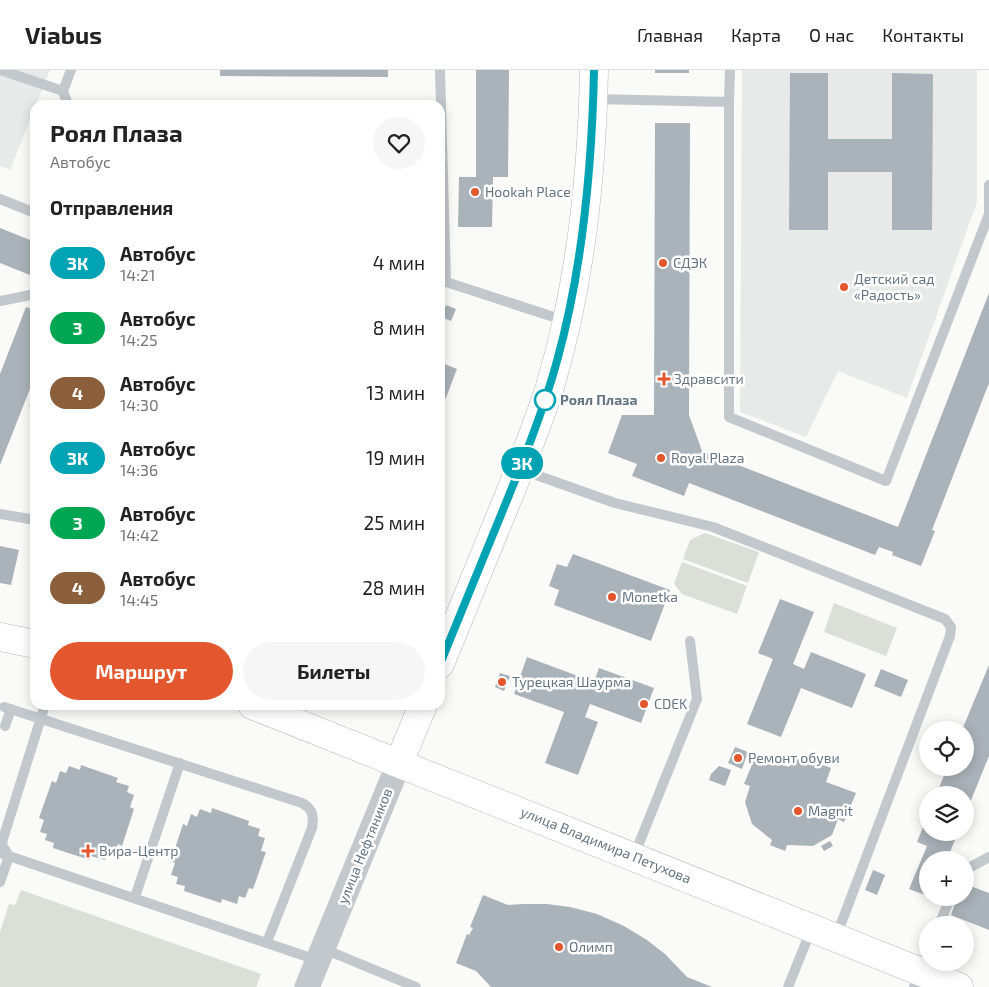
<!DOCTYPE html>
<html lang="ru">
<meta charset="utf-8">
<style>
body{margin:0;font-family:"Exo 2",sans-serif;background:#f6f6f6;color:#222;height:100vh;display:flex;flex-direction:column;font-size:19px;white-space:nowrap}
*{box-sizing:border-box;margin:0}
p{font-size:16px;color:#767676}
.icon{flex:none;width:28px;height:28px;fill:none;stroke:currentColor;stroke-width:2;stroke-linecap:round;stroke-linejoin:round}
.map{position:relative;flex:1;overflow:hidden}
.panel{position:absolute;left:30px;top:30px;width:415px;height:610px;display:flex;flex-direction:column;background:#fff;border-radius:15px;box-shadow:0 2px 12px #0003}
.panel>*{flex:none}
.badge{padding:0 10px;border-radius:16px;font-size:18px;line-height:32px}
.fabs{position:absolute;left:919px;top:651px;display:grid;gap:10px}
.fabs a{display:grid;place-items:center;width:55px;height:55px;border-radius:50%;background:#fff;box-shadow:0 2px 12px #0003;font-size:25px}
.map>.badge{position:absolute;translate:-50% -50%;box-shadow:0 0 0 2px #fff}
h2{padding:0 20px;font-size:19px;line-height:45px}
.round{display:grid;place-items:center;flex:none;width:52px;height:52px;border-radius:26px;background:#f6f6f6}
.overview{display:flex;align-items:center;justify-content:space-between;height:85px;padding:0 20px}
h1{font-size:24px;font-weight:700;line-height:38px}
.primary-button{display:flex;gap:10px;margin-top:auto;padding:10px 20px}
.primary-button a{flex:1;height:58px;border-radius:30px;background:#e4572e;color:#fff;font-size:20px;font-weight:700;line-height:58px;text-align:center}
.primary-button a+a{background:#f6f6f6;color:#222}
ul{padding:0;list-style:none}
li{display:flex;align-items:center;gap:15px;height:65px;padding:0 20px}
li div{flex:1}
li b{display:block;font-size:19px}
li em{font-style:normal}
li .badge{min-width:55px;font-weight:700;text-align:center}
header{display:flex;align-items:center;gap:30px;box-sizing:border-box;height:70px;padding:0 25px;background:#fff;border-bottom:1px solid #e0e0e0}
header strong{font-size:24px}
nav{display:flex;gap:28px;margin-inline-start:auto;font-size:18px}
.map>svg:first-child{display:block}
.built{fill:#e8e9e9}
.green{fill:#dadfd7}
.building{fill:#aab3b9}
.lines{fill:none;stroke-linecap:round;stroke-linejoin:round}
.secondary-casing{stroke:#b3babf;stroke-width:29}
.service{stroke:#c3c8cc;stroke-width:10}
.tertiary{stroke:#c3c8cc;stroke-width:25}
.secondary{stroke:#fff;stroke-width:28}
.line-casing{stroke:#fff;stroke-width:11}
.line{stroke:#00a3b4;stroke-width:8}
.poi-dot{fill:#e4572e;stroke:#fff;stroke-width:2}
.stop-dot{fill:#fff;stroke:#00a3b4;stroke-width:2.5}
.labels{text-anchor:middle;stroke-width:5;stroke-linejoin:round;paint-order:stroke}
.poi-label{font-size:14px;fill:#657683;stroke:#fff;text-anchor:start}
.stop-label{font-size:14px;font-weight:bold;fill:#657683;stroke:#fff;text-anchor:start}
.street-label{font-size:14px;fill:#657683;stroke:#fff}
</style>
<header>
<strong>Viabus</strong>
<nav><a>Главная</a><a>Карта</a><a>О нас</a><a>Контакты</a></nav>
</header>
<div class="map">
<svg width="989" height="917" viewBox="0 0 989 917">
<rect width="100%" height="100%" fill="#fafaf8"/>
<!-- built -->
<path class="built" d="M0 0H50L10 100 0 96Z
M742 0H977V132L907 328 838 301 806 367 740 342Z"/>
<!-- green -->
<path class="green" d="M705 463 759 482 748 513 683 489 690 470Z
M682 492 747 516 737 544 682 524 674 514Z
M834 533 897 558 886 586 824 562Z
M21 820 261 904 256 917H0V862L9 834 15 835Z"/>
<!-- building -->
<path class="building" d="M220 0H388V7L220 6Z
M476 0H509L508 107H493L492 157H458L459 107H476Z
M655 0H689V3H655Z
M790 3H828V69H892V3L933 4 932 160H892V102H828V160H789Z
M655 53H690L689 345 702 381 898 457 989 223V313L932 460 935 461 921 496 892 485 893 482 879 477 875 485 689 413 684 426 632 406 637 394 608 383 622 345H654Z
M0 158 35 172V207L0 193Z
M446 235 456 239 451 251 441 247Z
M26 237 35 240V306L0 395V304Z
M440 292 457 299 440 343Z
M0 476 19 480 11 515 0 513Z
M573 484 670 520 651 571 554 535 559 520 549 516 557 494 567 497Z
M780 529 814 542 793 594 804 599 811 582 866 604 852 638 801 618 781 667 747 654 773 589 758 583Z
M527 587 594 612 599 598 654 618 641 653 590 634 585 647 598 652 578 705 545 693 564 642 514 624Z
M989 595V686L965 745V725H936L947 698H965V660H962Z
M881 599 908 610 901 627 874 616Z
M500 603 510 606 504 621 495 617Z
M735 677 748 682 742 699 728 693Z
M794 684 831 698 826 712 856 723 844 752 838 749 832 765 813 776 787 775 785 781 770 775 772 770 752 754 745 732 750 716 744 714 756 685 789 697Z
M81 695 118 708 116 712 129 716 127 722 134 725 130 737 134 739 122 776 118 774 114 785 108 783 105 790 91 786 90 790 53 778 54 773 45 770 47 764 40 762 44 750 39 748 52 711 56 713 60 701 66 703 69 696 80 700Z
M719 696 731 700 725 716 709 710 711 704Z
M212 738 249 751 248 755 260 759 258 766 265 768 261 781 266 782 253 819 249 818 245 828 239 826 237 834 222 829 221 833 184 821 185 816 176 814 178 807 171 805 175 793 171 791 183 754 187 756 191 744 197 747 200 739 211 743Z
M927 747 928 762H958L949 785 954 787 953 790H928V826L909 819 927 776 917 772Z
M830 771 833 776 824 781 821 776Z
M873 800 885 805 877 825 865 820Z
M965 814 989 823V860L951 845 955 833 943 829 942 832 931 828H965Z
M483 825 508 835 522 834H547L570 837 597 844 624 856 647 870 665 884 687 907 712 917H491L476 901 456 893 467 864 469 865 473 858 470 857Z"/>
<g class="lines">
<!-- secondary casing -->
<g class="secondary-casing">
<path id="secondary" d="M0 567 35 574
M440 594C461 543 482 491 503 440 520 398 538 356 551 313 581 212 592 106 594 0
M252 635 959 917
M399 693 423 635"/>
</g>
<!-- service -->
<path class="service" d="M0 0 63 21 71 0
M440 0 446 212
M63 21 68 35
M594 29 729 32 730 0
M729 32V347L886 411 989 144V115
M0 129 35 143
M440 210 566 251
M0 231 35 224
M522 400 615 433 713 457 945 549 951 557 950 566 836 867
M0 444 35 450
M45 635 3 769 2 775 9 786 317 890
M4 637 302 733C313 739 314 746 312 758L267 872
M5 656 11 639
M634 786 697 629 690 571
M965 800 989 787
M0 812 9 786 3 784
M135 827 180 693
M939 855 949 831
M324 879 416 917
M788 917 811 860
M914 917 928 884"/>
<!-- tertiary -->
<path class="tertiary" d="M307 917 399 693"/>
<!-- secondary -->
<use href="#secondary" class="secondary"/>
</g>
<g class="lines">
<!-- line casing -->
<g class="line-casing">
<path id="line" d="M440 594C461 542 482 491 503 440 523 391 543 342 557 291 583 197 592 98 594 0"/>
</g>
<!-- line -->
<use href="#line" class="line"/>
</g>
<!-- markers -->
<g class="poi-dot">
<circle cx="475" cy="122" r="5"/>
<circle cx="663" cy="193" r="5"/>
<circle cx="844" cy="217" r="5"/>
<path d="M661.5 301.5h5v5h5v5h-5v5h-5v-5h-5v-5h5z"/>
<circle cx="661" cy="388" r="5"/>
<circle cx="612" cy="527" r="5"/>
<circle cx="502" cy="612" r="5"/>
<circle cx="644" cy="634" r="5"/>
<circle cx="738" cy="688" r="5"/>
<circle cx="798" cy="741" r="5"/>
<path d="M85.5 773.5h5v5h5v5h-5v5h-5v-5h-5v-5h5z"/>
<circle cx="559" cy="877" r="5"/>
</g>
<circle class="stop-dot" cx="545" cy="330" r="10"/>
<g class="labels">
<!-- poi labels -->
<g class="poi-label">
<text x="485" y="127">Hookah Place</text>
<text x="673" y="198">СДЭК</text>
<text x="854" y="214">Детский сад<tspan x="854" dy="16">«Радость»</tspan></text>
<text x="674" y="314">Здравсити</text>
<text x="671" y="393">Royal Plaza</text>
<text x="622" y="532">Monetka</text>
<text x="512" y="617">Турецкая Шаурма</text>
<text x="654" y="639">CDEK</text>
<text x="748" y="693">Ремонт обуви</text>
<text x="808" y="746">Magnit</text>
<text x="99" y="786">Вира-Центр</text>
<text x="569" y="882">Олимп</text>
</g>
<!-- stop labels -->
<g class="stop-label">
<text x="560" y="335">Роял Плаза</text>
</g>
<!-- street labels -->
<g class="street-label">
<text transform="translate(606 775) rotate(22)" y="5">улица Владимира Петухова</text>
<text transform="translate(365 776) rotate(-68)" y="5">улица Нефтяников</text>
</g>
</g>
</svg>
<div class="fabs">
<a><svg class="icon" aria-label="locate" viewBox="0 0 24 24"><circle cx="12" cy="12" r="6"/><path d="M12 2v4M12 18v4M2 12h4M18 12h4"/></svg></a>
<a><svg class="icon" aria-label="layers" viewBox="0 0 24 24"><path d="M12 4l9 5-9 5-9-5zM3 14l9 5 9-5"/></svg></a>
<a>+</a>
<a>−</a>
</div>
<b class="badge" style="left:522px;top:393px;background:#00a3b4;color:#fff">3К</b>
<section class="panel">
<div class="overview"><div><h1>Роял Плаза</h1><p>Автобус</p></div><a class="round"><svg class="icon" aria-label="heart" viewBox="0 0 24 24"><path d="M12 20l-8-8c-3-5 5-10 8-4 3-6 11-1 8 4z"/></svg></a></div>
<h2>Отправления</h2>
<ul>
<li><span class="badge" style="background:#00a3b4;color:#fff">3К</span><div><b>Автобус</b><p>14:21</p></div><em>4 мин</em></li>
<li><span class="badge" style="background:#00a651;color:#fff">3</span><div><b>Автобус</b><p>14:25</p></div><em>8 мин</em></li>
<li><span class="badge" style="background:#8b5e3c;color:#fff">4</span><div><b>Автобус</b><p>14:30</p></div><em>13 мин</em></li>
<li><span class="badge" style="background:#00a3b4;color:#fff">3К</span><div><b>Автобус</b><p>14:36</p></div><em>19 мин</em></li>
<li><span class="badge" style="background:#00a651;color:#fff">3</span><div><b>Автобус</b><p>14:42</p></div><em>25 мин</em></li>
<li><span class="badge" style="background:#8b5e3c;color:#fff">4</span><div><b>Автобус</b><p>14:45</p></div><em>28 мин</em></li>
</ul>
<div class="primary-button"><a>Маршрут</a><a>Билеты</a></div>
</section>
</div>
